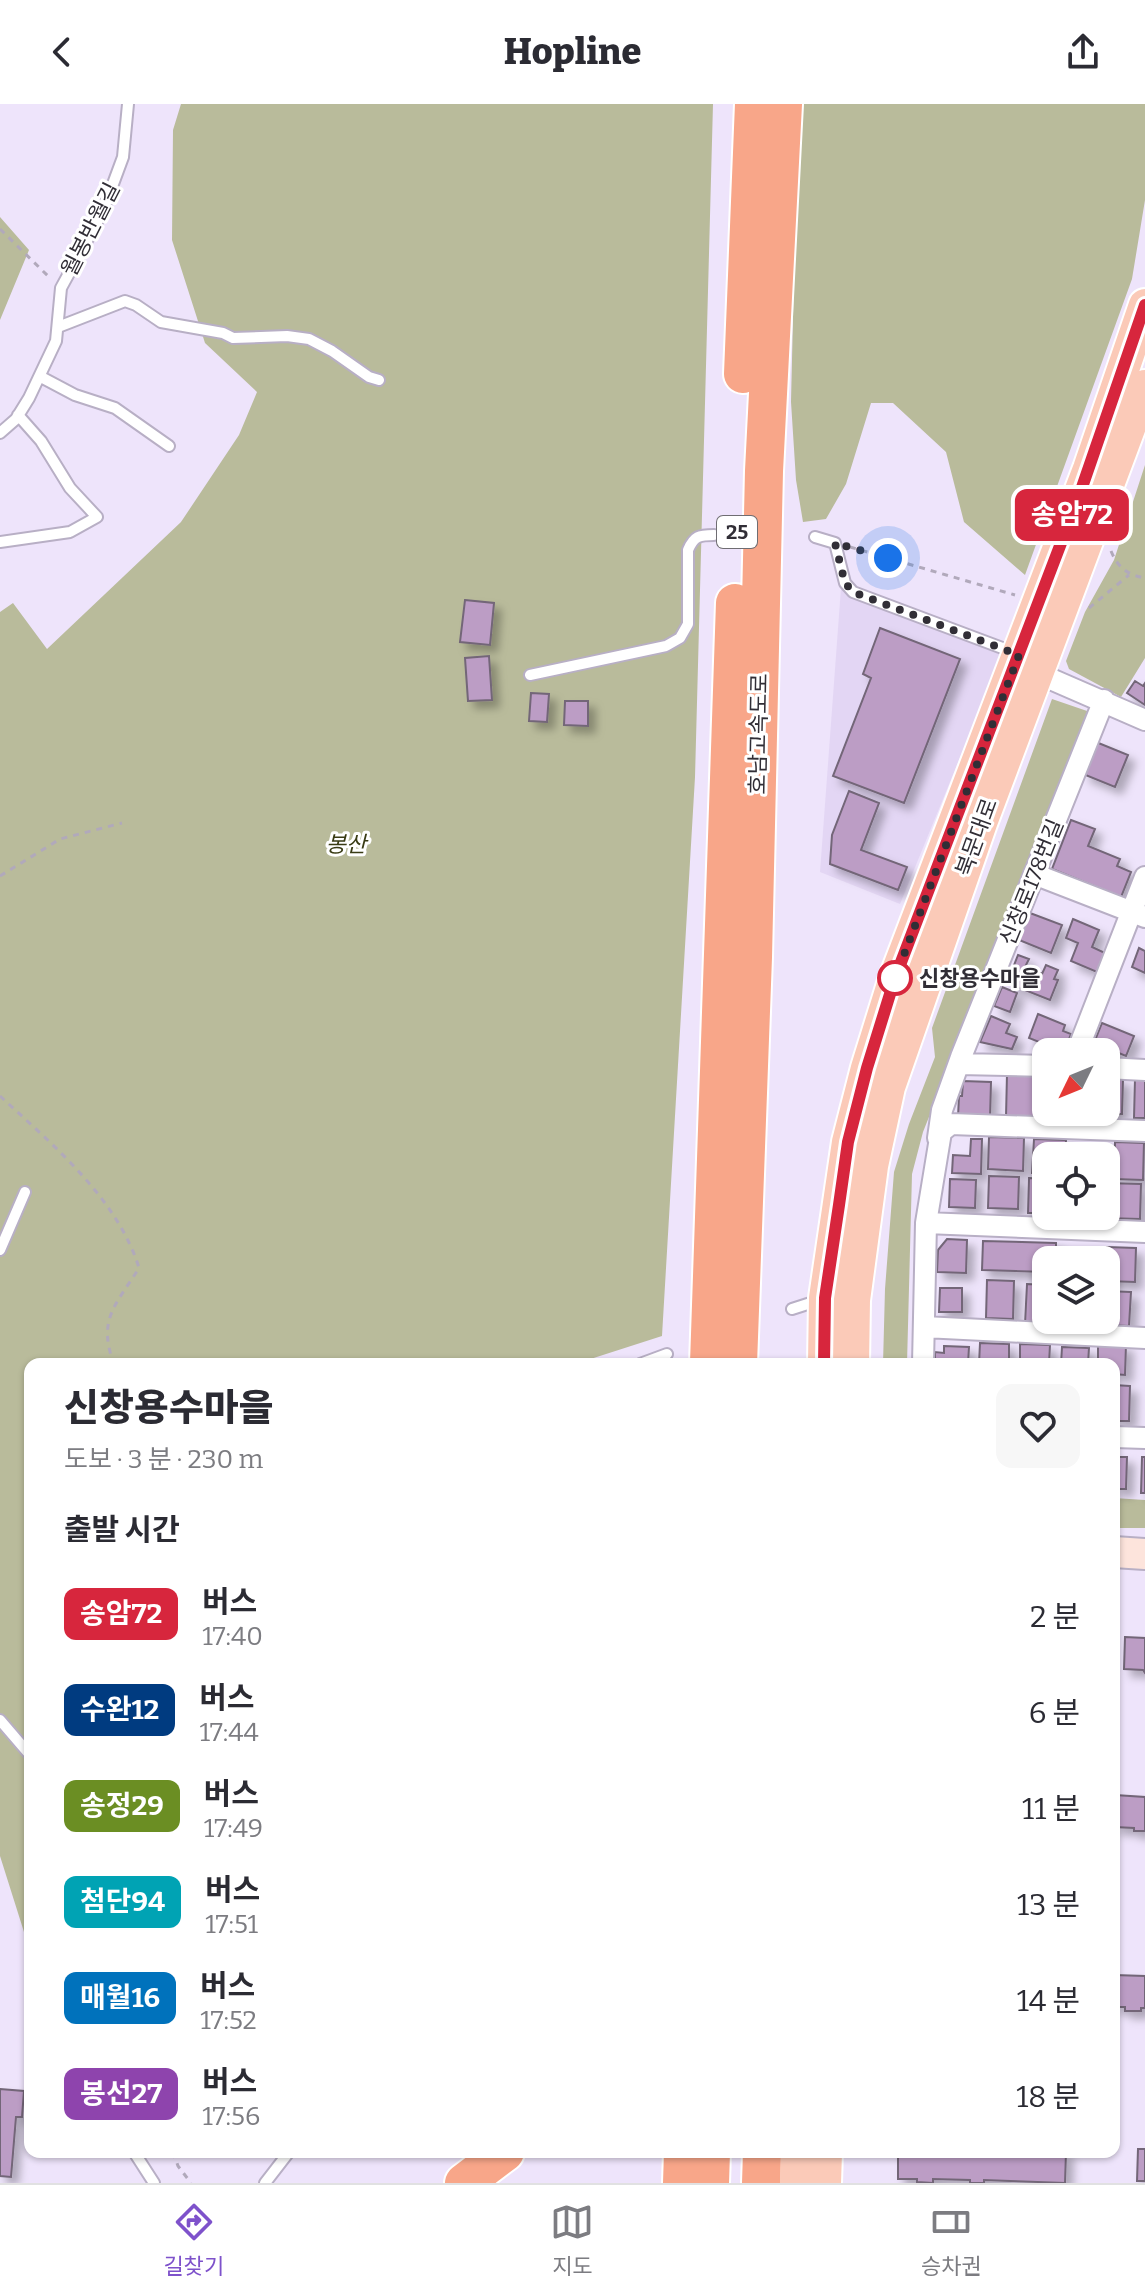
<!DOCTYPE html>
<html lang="ko">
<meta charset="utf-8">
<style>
body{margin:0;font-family:Bitter,"Noto Sans KR",serif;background:#f7f7f7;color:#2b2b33;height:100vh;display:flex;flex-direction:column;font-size:30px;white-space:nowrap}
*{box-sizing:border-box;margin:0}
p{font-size:26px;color:#7c7c81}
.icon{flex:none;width:44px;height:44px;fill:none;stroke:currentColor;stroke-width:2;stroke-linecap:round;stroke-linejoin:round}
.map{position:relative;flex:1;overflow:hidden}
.drawer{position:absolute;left:24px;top:1254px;width:1096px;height:800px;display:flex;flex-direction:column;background:#fff;border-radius:16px;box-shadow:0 2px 6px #0004}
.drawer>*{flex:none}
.badge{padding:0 16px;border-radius:12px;font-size:28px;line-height:52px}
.needle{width:52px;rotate:227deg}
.controls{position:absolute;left:1032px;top:934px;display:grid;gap:16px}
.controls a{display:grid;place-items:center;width:88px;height:88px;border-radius:16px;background:#fff;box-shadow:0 2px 6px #0004;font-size:40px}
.you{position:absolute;width:40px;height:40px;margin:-20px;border:6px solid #fff;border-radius:50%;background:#1a73e8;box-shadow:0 0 0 12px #1a73e833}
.map>.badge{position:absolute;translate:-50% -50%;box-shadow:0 0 0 4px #fff}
h2{padding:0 40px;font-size:30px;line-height:72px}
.round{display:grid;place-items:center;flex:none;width:84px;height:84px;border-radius:16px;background:#f7f7f7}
.headline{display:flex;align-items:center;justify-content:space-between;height:136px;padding:0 40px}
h1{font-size:38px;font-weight:800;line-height:60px}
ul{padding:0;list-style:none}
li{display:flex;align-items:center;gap:24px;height:96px;padding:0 40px}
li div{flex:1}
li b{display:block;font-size:30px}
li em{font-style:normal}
li .badge{min-width:88px;font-weight:700;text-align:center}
header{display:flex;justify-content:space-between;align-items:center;height:104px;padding:0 40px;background:#fff;font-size:36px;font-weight:800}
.menu{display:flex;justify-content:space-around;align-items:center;height:112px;border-top:2px solid #e1e1e2;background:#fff;font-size:22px;color:#7c7c81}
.menu a{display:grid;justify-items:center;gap:4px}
.menu .selected{color:#7e52cb}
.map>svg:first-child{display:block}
.built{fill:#e3d6f4}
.green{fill:#b9bb9b}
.building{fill:#bc9dc5;stroke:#736678;stroke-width:2;filter:url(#shadow)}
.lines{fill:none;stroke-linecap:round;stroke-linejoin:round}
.lane-casing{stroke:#b8afc5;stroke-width:14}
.street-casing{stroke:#b8afc5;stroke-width:24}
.secondary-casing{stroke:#b8afc5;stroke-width:34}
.primary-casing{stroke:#fff;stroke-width:36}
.highway-casing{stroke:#fff;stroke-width:42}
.path{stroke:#b1a9bb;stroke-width:3;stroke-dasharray:6 6;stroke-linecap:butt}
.lane{stroke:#fff;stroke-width:10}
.street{stroke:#fff;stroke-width:20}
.secondary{stroke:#fde4dc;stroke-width:30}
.primary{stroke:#fbcab8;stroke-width:32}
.highway{stroke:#f8a689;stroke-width:38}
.line-casing{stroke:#fff;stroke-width:18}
.line{stroke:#d7263d;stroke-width:12}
.walk{stroke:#312e36;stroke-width:8;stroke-dasharray:0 14.4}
.stop-dot{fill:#fff;stroke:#d7263d;stroke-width:4}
.labels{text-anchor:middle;stroke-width:6;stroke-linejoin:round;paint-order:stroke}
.shield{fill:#fff;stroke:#6f6d72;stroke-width:2}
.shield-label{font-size:20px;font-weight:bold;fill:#312e36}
.street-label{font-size:22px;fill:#312e36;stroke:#fff}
.park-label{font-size:22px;font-style:italic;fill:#393b14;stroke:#fff}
.stop-label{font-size:22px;font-weight:bold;fill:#312e36;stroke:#fff;text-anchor:start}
</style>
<header><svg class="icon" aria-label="back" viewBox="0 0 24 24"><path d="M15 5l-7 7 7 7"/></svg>Hopline<svg class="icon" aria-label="share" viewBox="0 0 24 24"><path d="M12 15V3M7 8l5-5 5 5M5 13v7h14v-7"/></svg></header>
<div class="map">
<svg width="1145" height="2079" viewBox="0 0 1145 2079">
<defs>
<filter id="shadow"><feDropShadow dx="7" dy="7" stdDeviation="4" flood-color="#0004"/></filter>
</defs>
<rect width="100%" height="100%" fill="#eee4fb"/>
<!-- built -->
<path class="built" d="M841 484 1002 551 900 800 820 768Z"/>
<!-- green -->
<path class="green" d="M181 0H713L695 673 662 1232 575 1260H30V1847L0 1752V508L13 499 47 545 181 418 239 331 257 288 205 239 172 136 173 26Z
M798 0H1145V96L1132 175 1025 471 964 418 946 348 893 299H871L846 380 826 415 803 418 796 376 791 298Z
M0 113 29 146 0 216Z
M1145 361V554L1121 593 1069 565 1066 557 1085 508 1114 456Z
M1052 595 1090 608 923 1028 912 1070 907 1260H883L885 1185 894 1068 909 1020 935 953 932 924Z
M1114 1394 1145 1396V1424H1114Z"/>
<!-- building -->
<path class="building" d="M465 496 494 499 490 541 460 538Z
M880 524 960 555 904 699 833 672 871 574 863 570Z
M489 552 492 596 468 597 465 554Z
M1135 577 1143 582 1145 579V601L1127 589Z
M531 589 549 590 547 618 529 617Z
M565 597H588V622L564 621Z
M1096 638 1128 651 1115 683 1083 670Z
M849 687 879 699 861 746 907 763 898 786 830 760 832 731Z
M1071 716 1095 725 1088 742 1120 755 1117 762 1131 768 1121 793 1052 765Z
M1030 809 1062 821 1051 849 1019 836Z
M1073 815 1099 826 1092 843 1105 849 1097 868 1071 857 1078 839 1066 834Z
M1139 844 1145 847V869L1132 863Z
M1018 851 1029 855 1025 863 1042 870 1046 861 1058 866 1054 875 1058 876 1050 896 1007 879Z
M1002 883 1017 889 1010 908 994 902Z
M1038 910 1065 921 1063 927 1071 930 1064 948 1029 934Z
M991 912 1010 920 1006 929 1017 933 1012 945 980 938Z
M1102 919 1134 932 1126 952 1094 939Z
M1007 970 1038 972 1036 1013 1006 1012Z
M1106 974 1123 975 1122 1010 1089 1009 1106 1008Z
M1135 974H1145V1014H1134Z
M963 977 991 978 990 1014 958 1013 959 992H962Z
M989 1033 1024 1034 1023 1067 988 1065Z
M971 1035H982L981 1070 952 1069 953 1051 970 1052Z
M1034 1035 1066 1036 1065 1052H1046V1070L1032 1069Z
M1115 1038 1144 1039 1143 1076 1114 1075Z
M1074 1039 1103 1040 1102 1052H1074Z
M989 1072 1019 1073 1018 1105 988 1104Z
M1029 1074 1046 1075V1109H1028Z
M950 1075 976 1076 975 1104 949 1103Z
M1106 1079 1141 1080 1140 1115 1104 1114 1106 1112Z
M947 1135 967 1136 966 1169 937 1168 938 1146Z
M983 1137 1056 1139V1156H1046V1168L982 1166Z
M1107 1143 1136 1144 1135 1178 1106 1177Z
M987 1176 1014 1177 1013 1215 986 1214Z
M1027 1180 1046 1181V1216H1055V1221L1025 1220Z
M940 1184H962V1208H939Z
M1107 1187 1131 1188 1129 1222 1106 1221Z
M980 1239 1009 1240V1260H979Z
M1020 1240 1050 1241 1049 1260H1020Z
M1098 1240 1126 1241 1125 1271 1114 1270V1260H1098Z
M944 1242 969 1243 968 1260H935V1248L944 1249Z
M1062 1243 1089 1244 1088 1260H1061Z
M1114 1281 1130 1282 1129 1317H1114Z
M1114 1353H1127L1126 1385H1114Z
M1142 1353H1145V1389H1141Z
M1125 1533 1145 1534V1569L1143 1566 1124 1565Z
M1115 1691 1145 1693V1727H1134V1724L1114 1723Z
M1114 1871 1145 1872V1904H1141V1907H1125V1903H1114Z
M0 1985 24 1987 22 2013H16L11 2073 0 2072Z
M1138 2045H1145V2077H1137Z
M898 2048H1066L1065 2079 984 2076V2079H970V2076L933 2075V2079L917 2078V2075H898Z"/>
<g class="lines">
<!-- lane casing -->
<g class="lane-casing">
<path id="lane" d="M58 223 125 197 136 201 161 218 223 229 233 234 287 232 309 235 332 247 369 273 379 276
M41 273 75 291 115 304 169 342
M0 329 16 315 29 294 56 237 61 184 103 107 123 53 128 0
M815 433 835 439 845 479 853 488 1013 548
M0 438 70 428 97 413 70 384 41 337 18 311
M530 571 666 542 680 534 688 520V446C694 432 699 431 714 431
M0 1146 25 1088
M792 1205 820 1196
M640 1260 667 1250
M0 1616 30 1651
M134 2048 154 2079
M265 2079 289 2048"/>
</g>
<!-- street casing -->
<g class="street-casing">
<path id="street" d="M1053 576 1145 616
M1034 770 1145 813
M1077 948 1145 773
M959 960 1046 962
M1106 964 1145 966
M938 1034 942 1006 961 953 1104 596
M926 1119 1145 1128
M924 1223 1145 1234
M923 1260 926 1119 941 1028 951 1020 1145 1027
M1114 1333 1145 1334"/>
</g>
<!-- secondary casing -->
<g class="secondary-casing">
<path id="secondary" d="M1114 1448 1145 1450"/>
</g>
<!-- primary casing -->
<g class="primary-casing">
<path id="primary" d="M824 1260 825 1194 848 1038 867 964 895 874 1089 365 1145 201
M853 1260 854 1196 872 1062 889 983 981 719 1145 282
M796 2079 797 2048
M825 2079 826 2048"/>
</g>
<!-- highway casing -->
<g class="highway-casing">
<path id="highway" d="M743 270 754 0
M709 1260 735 499
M738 1260 753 853 764 367 783 0
M464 2079 505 2048
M682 2079 683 2048
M710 2079 711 2048
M761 2079 762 2048"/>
</g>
<!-- path -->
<path class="path" d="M0 125 49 173
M850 443 1015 491
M1111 447C1118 464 1128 471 1145 474
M1089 504 1129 471
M0 772 60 735 122 719
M0 992C52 1040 118 1095 139 1164 116 1201 97 1215 114 1260
M173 2048 178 2062 191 2079"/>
<!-- lane -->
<use href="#lane" class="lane"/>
<!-- street -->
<use href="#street" class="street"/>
<!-- secondary -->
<use href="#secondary" class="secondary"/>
<!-- primary -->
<use href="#primary" class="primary"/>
<!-- highway -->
<use href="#highway" class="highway"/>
</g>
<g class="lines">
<!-- line casing -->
<g class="line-casing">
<path id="line" d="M824 1260 825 1194 839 1101 848 1038 867 964 895 874 1079 392 1145 201"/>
</g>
<!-- line -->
<use href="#line" class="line"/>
<!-- walk -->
<path class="walk" d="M888 454 835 439 845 479 853 488 1019 551 895 874"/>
</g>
<!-- markers -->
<circle class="stop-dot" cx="895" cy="874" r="16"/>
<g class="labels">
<!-- shield labels -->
<rect class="shield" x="717" y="412" width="40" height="32" rx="6"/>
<g class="shield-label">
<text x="737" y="435">25</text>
</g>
<!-- street labels -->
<g class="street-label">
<text transform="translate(90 125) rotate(-63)" y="8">월봉반월길</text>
<text transform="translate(758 630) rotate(-89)" y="8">호남고속도로</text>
<text transform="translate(976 733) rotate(-70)" y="8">북문대로</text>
<text transform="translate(1031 778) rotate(-68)" y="8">신창로178번길</text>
</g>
<!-- park labels -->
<g class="park-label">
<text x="346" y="748">봉산</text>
</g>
<!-- stop labels -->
<g class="stop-label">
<text x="919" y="882">신창용수마을</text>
</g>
</g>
</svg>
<div class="controls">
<a><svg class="needle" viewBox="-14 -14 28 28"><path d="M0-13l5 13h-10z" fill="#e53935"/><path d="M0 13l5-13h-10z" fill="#7c7c81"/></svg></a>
<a><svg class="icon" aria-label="locate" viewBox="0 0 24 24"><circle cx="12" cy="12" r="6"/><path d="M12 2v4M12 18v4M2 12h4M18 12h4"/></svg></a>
<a><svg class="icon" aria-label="layers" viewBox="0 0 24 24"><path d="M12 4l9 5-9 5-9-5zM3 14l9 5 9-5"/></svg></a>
</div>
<div class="you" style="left:888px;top:454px"></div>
<b class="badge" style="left:1072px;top:411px;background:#d7263d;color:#fff">송암72</b>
<section class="drawer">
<div class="headline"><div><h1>신창용수마을</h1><p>도보 · 3 분 · 230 m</p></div><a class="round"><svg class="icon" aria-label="heart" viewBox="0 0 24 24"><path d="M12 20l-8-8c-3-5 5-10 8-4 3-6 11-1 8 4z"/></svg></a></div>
<h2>출발 시간</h2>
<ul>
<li><span class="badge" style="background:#d7263d;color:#fff">송암72</span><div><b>버스</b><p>17:40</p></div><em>2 분</em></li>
<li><span class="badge" style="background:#003b80;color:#fff">수완12</span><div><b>버스</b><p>17:44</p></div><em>6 분</em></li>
<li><span class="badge" style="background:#6b8e23;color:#fff">송정29</span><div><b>버스</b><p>17:49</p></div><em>11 분</em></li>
<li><span class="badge" style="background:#00a3b4;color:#fff">첨단94</span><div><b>버스</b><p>17:51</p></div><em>13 분</em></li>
<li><span class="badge" style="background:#0072bc;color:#fff">매월16</span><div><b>버스</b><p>17:52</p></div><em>14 분</em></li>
<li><span class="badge" style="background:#8e44ad;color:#fff">봉선27</span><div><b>버스</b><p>17:56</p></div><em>18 분</em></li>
</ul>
</section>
</div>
<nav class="menu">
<a class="selected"><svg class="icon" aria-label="directions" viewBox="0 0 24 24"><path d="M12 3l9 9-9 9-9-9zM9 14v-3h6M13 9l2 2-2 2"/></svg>길찾기</a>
<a><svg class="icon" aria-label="map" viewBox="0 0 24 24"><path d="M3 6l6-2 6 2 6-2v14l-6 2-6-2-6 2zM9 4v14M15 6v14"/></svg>지도</a>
<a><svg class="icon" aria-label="tickets" viewBox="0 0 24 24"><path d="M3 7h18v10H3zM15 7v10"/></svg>승차권</a>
</nav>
